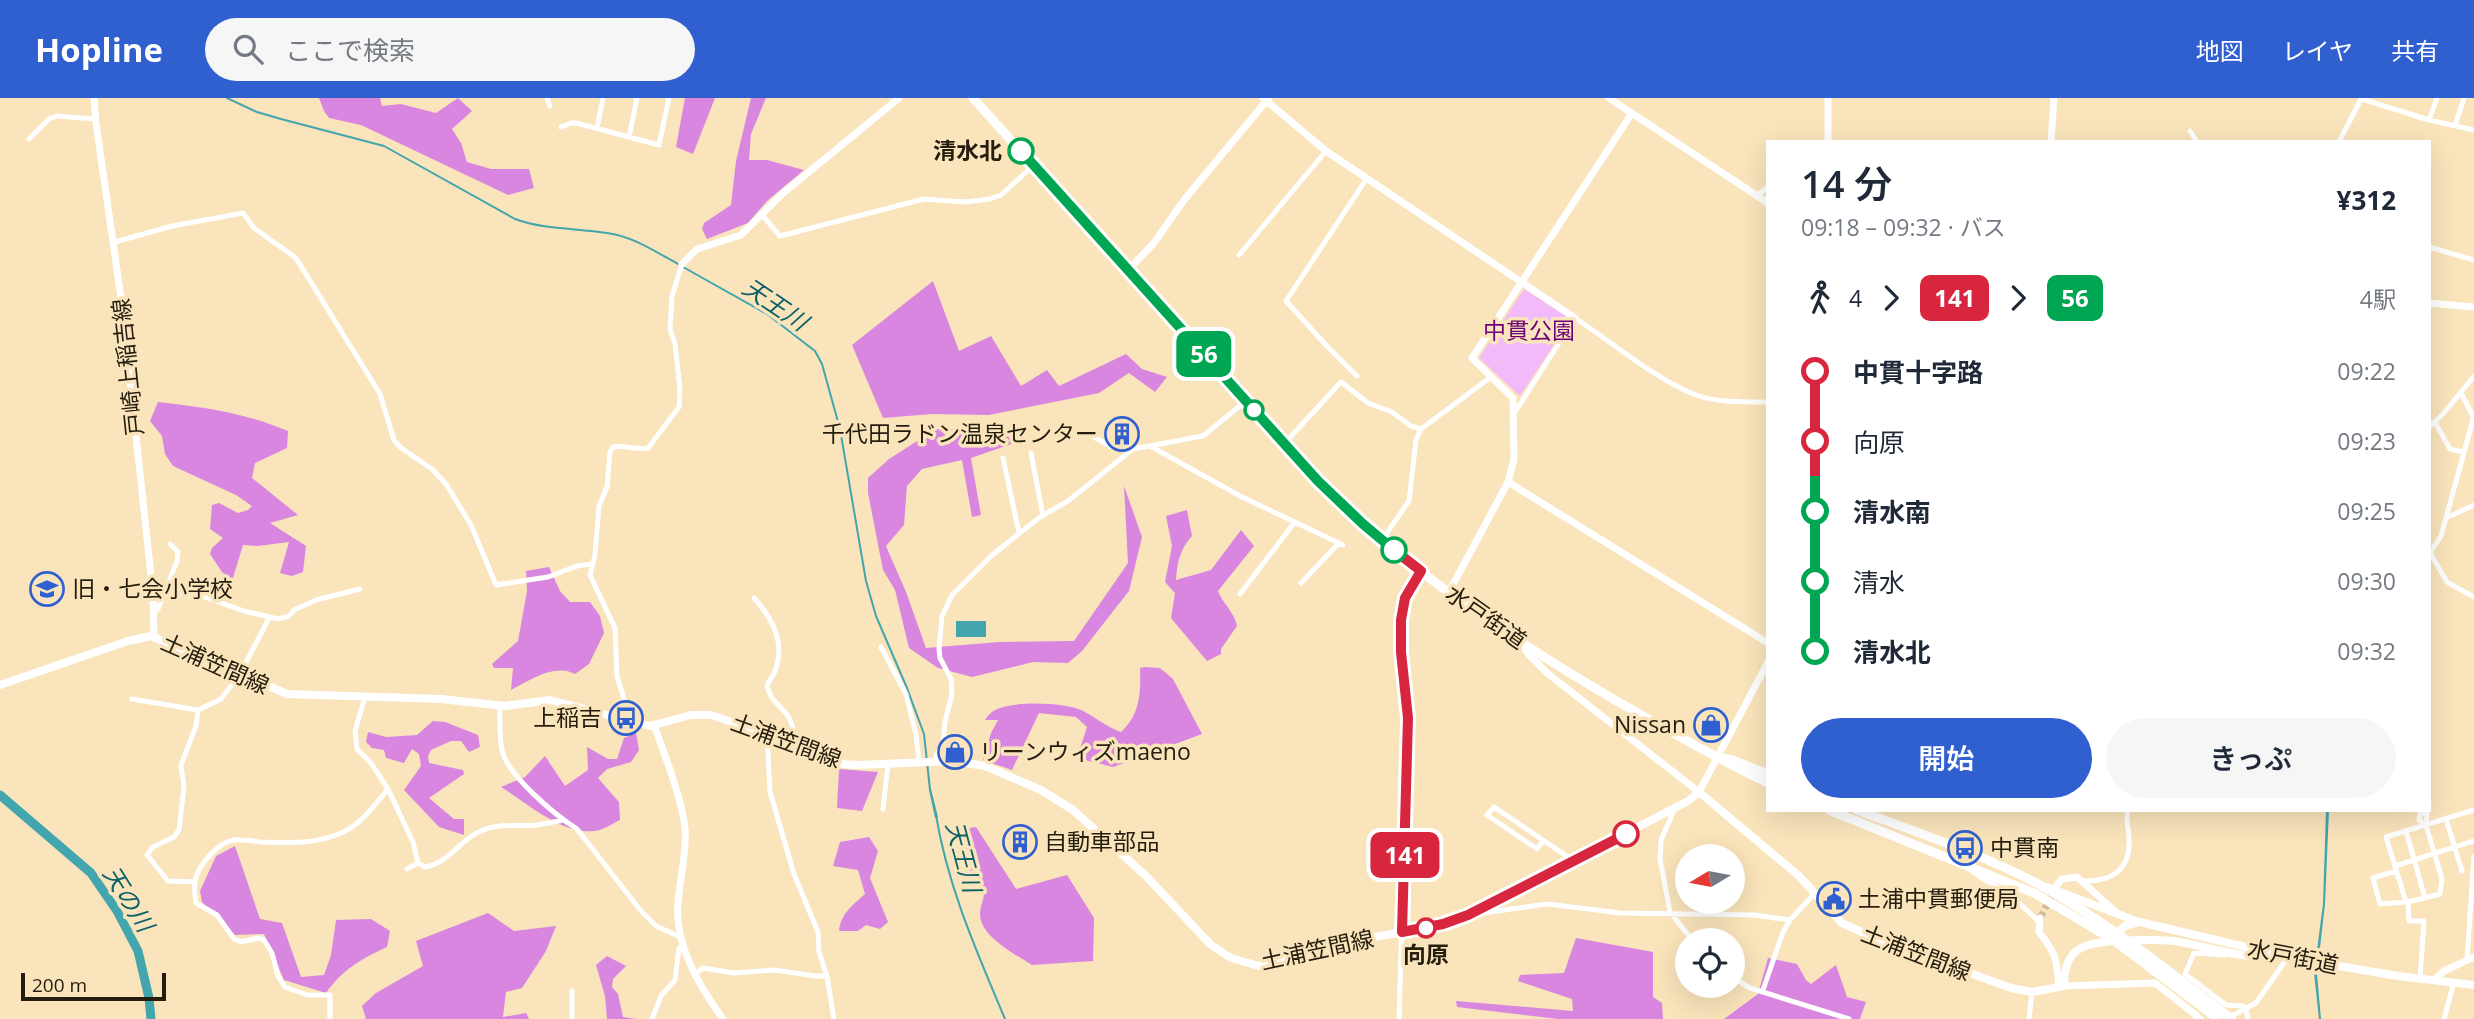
<!DOCTYPE html>
<html lang="ja">
<meta charset="utf-8">
<style>
body{margin:0;font-family:"Open Sans","Noto Sans JP",sans-serif;background:#f6f6f7;color:#1f2937;height:100vh;display:flex;flex-direction:column;font-size:26px;white-space:nowrap}
*{box-sizing:border-box;margin:0}
p{font-size:23px;color:#747a83}
.icon{flex:none;width:38px;height:38px;fill:none;stroke:currentColor;stroke-width:2;stroke-linecap:round;stroke-linejoin:round}
.map{position:relative;flex:1;overflow:hidden}
.side{position:absolute;left:1766px;top:42px;width:665px;height:672px;display:flex;flex-direction:column;background:#fff;border-radius:0px;box-shadow:0 7px 28px #0002}
.side>*{flex:none}
.badge{padding:0 14px;border-radius:10px;font-size:24px;line-height:46px}
.needle{width:46px;rotate:260deg}
.buttons{position:absolute;left:1675px;top:746px;display:grid;gap:14px}
.buttons a{display:grid;place-items:center;width:70px;height:70px;border-radius:50%;background:#fff;box-shadow:0 7px 28px #0002;font-size:35px}
.scale{position:absolute;left:21px;bottom:18px;width:145px;box-sizing:border-box;padding-left:7px;border:4px solid #251d0e;border-top:0;font-size:19px;line-height:24px;white-space:nowrap;color:#251d0e;-webkit-text-stroke:5px #f9e4bb;paint-order:stroke}
.map>.badge{position:absolute;translate:-50% -50%;box-shadow:0 0 0 4px #fff}
.legs{display:flex;align-items:center;gap:10px;height:77px;padding:0 35px;font-size:23px}
.legs p{margin-inline-start:auto}
.overview{display:flex;align-items:center;justify-content:space-between;height:119px;padding:0 35px}
h1{font-size:38px;font-weight:600;line-height:52px}
.button{display:flex;gap:14px;margin-top:auto;padding:14px 35px}
.button a{flex:1;height:80px;border-radius:42px;background:#3060d0;color:#fff;font-size:28px;font-weight:600;line-height:80px;text-align:center}
.button a+a{background:#f6f6f7;color:#1f2937}
ul{padding:0 35px;list-style:none}
li{display:flex;align-items:center;gap:24px;height:70px;font-size:26px}
li i{display:grid;place-items:center;width:10px;height:100%;margin:0 9px;background:currentColor}
li i::after{content:'';width:18px;height:18px;margin:-9px;border:5px solid;border-radius:50%;background:#fff}
li p{margin-inline-start:auto}
li:first-child i{background:linear-gradient(#0000 50%,currentColor 0)}
li:last-child i{background:linear-gradient(currentColor 50%,#0000 0)}
header{display:flex;align-items:center;gap:42px;box-sizing:border-box;height:98px;padding:0 35px;background:#3060d0;color:#fff}
header strong{font-size:33px}
nav{display:flex;gap:38px;margin-inline-start:auto;font-size:24px}
.search{width:490px;height:63px;background:#f6f6f7;display:flex;align-items:center;gap:18px;box-sizing:border-box;padding:0 24px;border-radius:38px;color:#747a83;font-size:26px}
.map>svg:first-child{display:block}
.green{fill:#f3baf9}
.forest{fill:#d886e0}
.water{fill:#43a5ae}
.lines{fill:none;stroke-linecap:round;stroke-linejoin:round}
.stream{stroke:#43a5ae;stroke-width:2}
.river{stroke:#43a5ae;stroke-width:9}
.secondary-tunnel{stroke:#cfbc98;stroke-width:7;stroke-dasharray:7 3.5;stroke-linecap:butt}
.street{stroke:#fff;stroke-width:5}
.secondary{stroke:#fff;stroke-width:7}
.primary{stroke:#fff;stroke-width:8}
.highway{stroke:#fff;stroke-width:9}
.line-1-casing{stroke:#fff;stroke-width:16}
.line-2-casing{stroke:#fff;stroke-width:16}
.line-1{stroke:#d7263d;stroke-width:10}
.line-2{stroke:#00a651;stroke-width:10}
.stop-2-dot{fill:#fff;stroke:#00a651;stroke-width:3.5}
.stop-1-dot{fill:#fff;stroke:#d7263d;stroke-width:3.5}
.labels{text-anchor:middle;stroke-width:7;stroke-linejoin:round;paint-order:stroke}
.stop-label{font-size:23px;font-weight:bold;fill:#251d0e;stroke:#f9e4bb;text-anchor:end}
.park-label{font-size:23px;fill:#6e0078;stroke:#f9e4bb}
.street-label{font-size:23px;fill:#251d0e;stroke:#f9e4bb}
.poi-label{font-size:23px;fill:#251d0e;stroke:#f9e4bb;text-anchor:start}
.water-label{font-size:24px;font-style:italic;fill:#0d6168;stroke:#f9e4bb}
</style>
<header>
<strong>Hopline</strong>
<div class="search"><svg class="icon" aria-label="search" viewBox="0 0 24 24"><circle cx="10" cy="10" r="6"/><path d="M15 15l6 6"/></svg>ここで検索</div>
<nav><a>地図</a><a>レイヤ</a><a>共有</a></nav>
</header>
<div class="map">
<svg width="2474" height="921" viewBox="0 0 2474 921">
<rect width="100%" height="100%" fill="#f9e4bb"/>
<!-- green -->
<path class="green" d="M1524 191 1571 221 1520 298 1479 260Z"/>
<!-- forest -->
<path class="forest" d="M319 0H380L382 8 401 6 436 15 458 0 472 13 452 31 461 45 467 64 491 71H529L534 90 508 97 361 27 329 20 324 13Z
M685 0H715L693 56 676 49Z
M751 0H766L751 36 749 62H767L804 72 767 103 748 125 707 141 702 131 704 125 731 107 736 63Z
M933 183 959 253 991 238 1021 288 1047 272 1059 288 1126 256 1142 271 1167 279 1155 294 1129 275 1099 295 989 317 932 316 883 320 852 247Z
M158 304C203 309 246 315 288 333L287 350 255 365 252 380 298 417 270 425 306 448 303 474 292 478 280 475 289 444 258 448 243 447 232 483 222 474 210 456 212 450 223 440 210 431 212 407 219 405 238 415 248 412 252 408 236 397 173 368 165 356 162 338 150 323Z
M936 331H1002L1014 345 971 360 981 417 972 419 962 362 922 371 907 388 904 427 886 448 906 494 926 550 999 544 1074 543 1128 465 1124 388 1142 439 1129 493 1082 553 1068 565 1033 564 972 579 938 570 909 550 895 492 883 472 868 395V380L889 361Z
M1187 412 1192 438C1180 451 1177 465 1176 482L1211 472 1241 432 1254 448 1218 493C1223 506 1235 515 1237 528L1221 551V556L1207 563 1171 520 1175 495 1165 484 1172 448 1166 418Z
M549 469 560 493 570 504H590L600 518 604 535 589 566 575 576C554 565 529 583 511 592L513 570H494L492 566 518 543 527 493 526 473Z
M1145 569 1160 570 1173 581 1202 636 1113 669 1077 660 1087 629 1076 619 1039 615 1012 672 983 662 991 635 998 622H985C987 619 989 616 992 614 1008 602 1065 604 1083 613 1097 620 1105 628 1121 634 1140 617 1141 595 1140 570Z
M433 623 445 624 478 637 480 649 469 654 461 643H451L431 652 428 658 429 665 463 672 464 676 429 700 454 721H464V737L439 729 404 692 421 668 419 656 412 651 404 665 386 660 384 652 372 650 366 644 368 634 386 639 417 637Z
M636 635 639 652 631 664 607 671 598 680 619 704 620 722C612 726 603 732 594 733 562 737 527 705 501 689L525 679 545 658 565 688 588 672 587 649 608 661H617L624 640Z
M839 671 878 674 862 713 837 710Z
M976 729 1016 791 1067 777 1094 820 1093 863 1032 867C1015 856 979 838 980 815 980 806 987 798 982 789 980 785 976 784 974 781 959 763 956 753 963 731Z
M869 739 878 753 870 780 888 824 880 831 866 827 858 833H839C841 815 853 807 865 796L858 772 833 768 840 744Z
M235 748 260 821 282 825 301 879 324 877 331 857 336 822 371 821 390 833 387 849C361 861 342 872 326 895L284 882 264 836 235 837 202 804 200 793 216 758Z
M488 815 514 833 556 828 546 853 522 890 506 894 503 919 526 915 529 921H366L362 908 376 895 423 868 416 843Z
M1576 840 1653 854V899L1662 905 1663 921H1558L1457 909 1456 903 1573 913 1572 901 1518 883 1520 877 1564 875Z
M607 858 626 868 613 881 612 889 618 896 623 919 636 921H607L605 898 596 867Z
M1768 860 1797 866 1806 882 1811 886 1836 867 1847 899 1866 904 1860 921H1724L1758 896Z"/>
<!-- water -->
<path class="water" d="M956 523H986V539H956Z
M908 590 925 636 931 691 938 719 935 720 929 692 923 636 906 591Z
M2326 712H2329L2325 806 2317 876 2321 921H2319L2314 875 2323 806Z"/>
<g class="lines">
<!-- stream -->
<path class="stream" d="M227 0 257 14 281 21 384 48 515 121C545 132 576 130 607 135 632 138 656 154 678 166
M683 169 767 216 815 253 822 266 840 331 866 483 876 518 907 590
M936 717C948 790 977 854 1005 921"/>
<!-- river -->
<path class="river" d="M0 697 91 775 117 813 138 853 149 900 151 921"/>
<!-- secondary-tunnel -->
<path class="secondary-tunnel" d="M2040 820 2051 799"/>
<!-- street -->
<path class="street" d="M547 0 550 8
M2362 1 2429 22 2474 32
M2429 22 2437 0
M2455 28 2464 0
M561 29 571 25H576L659 47 669 0
M597 30 603 0
M2190 33 2197 44
M629 39 637 0
M29 41 49 21 57 18 95 21
M2339 44 2361 1
M1756 98 1768 89
M762 117 780 138 924 101 965 104 990 101 1001 97 1034 67
M115 144 172 128 243 115 254 130 296 160 380 296 394 342 401 350 432 371 446 386 471 427 496 487 548 479 577 468 592 466
M2429 149 2474 162
M1239 157 1326 53
M1357 278 1325 246 1286 203 1367 80
M2461 295 2473 318
M1515 314 1575 220C1613 245 1651 278 1693 296 1716 305 1743 304 1768 304
M2435 324 2450 351 2463 354
M2429 329 2443 316 2474 278
M1066 332 1092 338 1112 349 1132 351
M1284 346 1341 284 1368 305 1392 314 1411 328 1421 331
M1152 349 1240 398 1343 447
M1031 355 1043 418
M1003 360 1019 435
M2446 420 2474 407
M1382 442 1409 403 1416 342 1421 331 1491 279
M2429 453 2447 484 2474 499
M2430 455 2441 438 2474 318
M1301 485 1338 446
M165 494 205 499 244 513 278 521 289 518 294 512 316 502 360 491
M1240 496 1294 425
M754 500C771 519 784 541 777 567 776 575 770 580 767 588 774 614 794 607 794 645
M154 514 158 511 177 463 178 454 170 446
M881 549 906 596 916 637 919 664
M365 599 355 633 357 651 371 665 388 691 413 744 418 765
M132 601 198 612
M500 608C500 622 499 638 502 652 507 677 555 717 577 731L641 813 656 828 680 839
M631 624 617 578 615 530 590 477 595 457 599 408 607 389 610 354 613 349C624 347 636 352 648 350L679 309 680 291 675 246 670 231 672 198 682 166
M767 636 770 694 794 776 818 834 819 854 827 878 834 921
M936 663V657L943 646 945 624 952 596 951 581 940 560 939 551 942 518 952 497 991 458 1040 419 1068 403 1133 351 1203 338 1246 303
M1675 710 1661 742 1660 761 1670 814 1692 842
M883 711 888 666
M2446 721 2462 773
M2406 733 2425 800
M1543 743 1537 751 1487 717 1494 709 1574 763
M418 765 425 769C450 765 461 739 486 731 502 725 519 729 536 727 545 726 554 724 563 722
M2395 768 2474 743
M407 771 418 765
M1969 771 1983 781 2009 795 2038 823
M2396 773 2373 780 2380 806 2406 804
M2082 783C2112 784 2131 772 2129 740 2129 730 2125 722 2128 712
M195 784 168 783 147 757 153 749 174 739 179 732 184 689 181 667 196 628 198 612 221 601 240 576 269 520
M2408 804 2440 796 2442 781 2426 727 2419 722 2420 716 2427 715 2426 727
M1470 817 1547 806 1621 815 1754 817 1790 822
M2225 857 2194 855 2185 876 2226 907 2243 908 2246 911 2248 921
M2467 862 2474 758
M696 875 703 870 734 875 775 872 815 878H827
M1732 879 1750 890 1849 921
M2420 880 2424 823H2409L2408 804H2406L2386 739 2474 712
M1763 892 1783 834 1790 822 1815 795
M2230 919 2256 905 2288 859
M330 921V897H307L285 889 278 878 272 855 264 842 259 840 241 844 234 841 217 817 196 805C195 799 194 790 195 784 197 768 218 744 234 742 242 741 253 743 261 744 286 745 313 746 336 737 360 729 372 710 388 691
M572 921V893
M652 921 661 898 675 882 679 850 683 847
M1399 921 1408 619 1401 554V522L1406 500 1421 473
M2029 921 2032 894
M2195 921 2196 917 2202 921
M2444 921 2454 884"/>
<!-- secondary -->
<path class="secondary" d="M94 0 96 25 122 207 153 496 154 539
M1263 0 1326 53 1575 220
M1609 0 1768 105
M1828 0V44
M2051 44 2054 0
M682 166 697 151 741 137 782 96 899 0
M1128 172 1154 145 1184 102 1268 1
M2429 205 2474 209
M1508 384 1768 545
M1449 494 1508 384 1514 361 1513 300 1472 260 1632 15
M1520 544 1529 557 1547 575 1699 694 1768 564
M654 627C664 655 682 701 685 730 687 754 680 780 678 804 674 846 699 888 723 921
M2057 787 2062 781 2077 779 2117 815
M2040 820 2039 834C2057 857 2056 860 2059 889
M2434 882 2444 873 2474 859
M2064 888 2155 885 2196 917"/>
<!-- primary -->
<path class="primary" d="M0 587 128 543 151 538 287 596 441 601 505 608 550 602 650 628 691 617H711L794 645 842 666 858 667 952 663 985 668 1041 692 1073 712 1146 778 1211 847 1231 860 1259 868 1288 862 1344 844 1410 833 1452 823 1494 804 1688 703 1699 694 1799 778 1842 825 1879 842 2011 890 2032 894 2064 888C2064 851 2082 845 2115 843 2135 842 2155 841 2174 843 2204 847 2246 864 2275 856
M2047 789 2136 823
M2114 838 2125 828 2140 824 2297 861 2398 878 2474 887"/>
<!-- highway -->
<path class="highway" d="M973 0 1318 383C1408 474 1517 545 1627 609 1673 635 1719 662 1768 685
M1723 660 1732 662 1768 676
M1829 712 2034 795 2112 841 2218 921
M1857 712C1919 735 1982 756 2040 787 2109 825 2170 874 2232 921"/>
</g>
<g class="lines">
<!-- line-1 casing -->
<g class="line-1-casing">
<path id="line-1" d="M1394 452 1421 473 1405 500 1401 522V554L1408 620 1402 834 1443 826 1468 817 1626 736"/>
</g>
<!-- line-2 casing -->
<g class="line-2-casing">
<path id="line-2" d="M1021 53 1318 383 1363 426 1394 452"/>
</g>
<!-- line-1 -->
<use href="#line-1" class="line-1"/>
<!-- line-2 -->
<use href="#line-2" class="line-2"/>
</g>
<!-- icons -->
<defs>
<g id="building-ring" transform="scale(1.75)"><circle r="9.5" fill="#f9e4bb" stroke="#3060d0" stroke-width="1.5"/><path d="M-4-6H4V6H1V3H-1V6H-4ZM-2.5-4.3h1.7v1.8h-1.7ZM.8-4.3h1.7v1.8H.8ZM-2.5-1h1.7V.8h-1.7ZM.8-1h1.7V.8H.8Z" fill="#3060d0"/></g>
<g id="school-ring" transform="scale(1.75)"><circle r="9.5" fill="#f9e4bb" stroke="#3060d0" stroke-width="1.5"/><path d="M0-5L7-2L0 1L-7-2ZM-4 1L0 2.5L4 1V4Q0 6-4 4Z" fill="#3060d0"/></g>
<g id="bus-ring" transform="scale(1.75)"><circle r="9.5" fill="#f9e4bb" stroke="#3060d0" stroke-width="1.5"/><path d="M-5-6H5V4H4V6H2V4H-2V6H-4V4H-5ZM-3.5-4V0h7V-4ZM-3.5 1.2v1.5H-2V1.2ZM2 1.2v1.5H3.5V1.2Z" fill="#3060d0"/></g>
<g id="shop-ring" transform="scale(1.75)"><circle r="9.5" fill="#f9e4bb" stroke="#3060d0" stroke-width="1.5"/><path d="M-5-2.5h2.3a2.7 3.5 0 0 1 5.4 0H5L5.5 6h-11ZM-1.5-2.5h3a1.5 2.3 0 0 0-3 0Z" fill="#3060d0"/></g>
<g id="civic-ring" transform="scale(1.75)"><circle r="9.5" fill="#f9e4bb" stroke="#3060d0" stroke-width="1.5"/><path d="M-.6-6.5H3V-4.5H.6V-3L4-1V1h2V6H-6V1h2V-1L-.6-3ZM-1.2 2.5V6h2.4V2.5Z" fill="#3060d0"/></g>
</defs>
<g fill-rule="evenodd">
<use href="#building-ring" x="1122" y="336"/>
<use href="#school-ring" x="47" y="491"/>
<use href="#bus-ring" x="626" y="620"/>
<use href="#shop-ring" x="1711" y="627"/>
<use href="#shop-ring" x="955" y="654"/>
<use href="#building-ring" x="1020" y="744"/>
<use href="#bus-ring" x="1965" y="750"/>
<use href="#civic-ring" x="1834" y="801"/>
</g>
<!-- markers -->
<g class="stop-2-dot">
<circle cx="1021" cy="53" r="12"/>
<circle cx="1254" cy="312" r="9"/>
<circle cx="1394" cy="452" r="12"/>
</g>
<g class="stop-1-dot">
<circle cx="1626" cy="736" r="12"/>
<circle cx="1426" cy="830" r="9"/>
</g>
<g class="labels">
<!-- stop labels -->
<g class="stop-label">
<text x="1002" y="61">清水北</text>
<text x="1426" y="865" text-anchor="middle">向原</text>
</g>
<!-- park labels -->
<g class="park-label">
<text x="1529" y="241">中貫公園</text>
</g>
<!-- street labels -->
<g class="street-label">
<text transform="translate(128 269) rotate(-96)" y="8">戸崎上稲吉線</text>
<text transform="translate(1486 519) rotate(35)" y="8">水戸街道</text>
<text transform="translate(215 566) rotate(24)" y="8">土浦笠間線</text>
<text transform="translate(786 643) rotate(20)" y="8">土浦笠間線</text>
<text transform="translate(1317 852) rotate(-12)" y="8">土浦笠間線</text>
<text transform="translate(1916 855) rotate(21)" y="8">土浦笠間線</text>
<text transform="translate(2293 859) rotate(11)" y="8">水戸街道</text>
</g>
<!-- poi labels -->
<g class="poi-label">
<text x="1098" y="344" text-anchor="end">千代田ラドン温泉センター</text>
<text x="72" y="499">旧・七会小学校</text>
<text x="602" y="628" text-anchor="end">上稲吉</text>
<text x="1686" y="635" text-anchor="end">Nissan</text>
<text x="979" y="662">リーンウィズmaeno</text>
<text x="1044" y="752">自動車部品</text>
<text x="1990" y="758">中貫南</text>
<text x="1858" y="809">土浦中貫郵便局</text>
</g>
<!-- water labels -->
<g class="water-label">
<text transform="translate(775 207) rotate(34)" y="8">天王川</text>
<text transform="translate(963 759) rotate(75)" y="8">天王川</text>
<text transform="translate(128 801) rotate(58)" y="8">天の川</text>
</g>
</g>
</svg>
<div class="buttons">
<a><svg class="needle" viewBox="-14 -14 28 28"><path d="M0-13l5 13h-10z" fill="#e53935"/><path d="M0 13l5-13h-10z" fill="#747a83"/></svg></a>
<a><svg class="icon" aria-label="locate" viewBox="0 0 24 24"><circle cx="12" cy="12" r="6"/><path d="M12 2v4M12 18v4M2 12h4M18 12h4"/></svg></a>
</div>
<div class="scale">200 m</div>
<b class="badge" style="left:1405px;top:757px;background:#d7263d;color:#fff">141</b>
<b class="badge" style="left:1204px;top:256px;background:#00a651;color:#fff">56</b>
<section class="side">
<div class="overview"><div><h1>14 分</h1><p>09:18 – 09:32 · バス</p></div><b>¥312</b></div>
<div class="legs"><svg class="icon" aria-label="walk" viewBox="0 0 24 24"><circle cx="13" cy="4" r="2"/><path d="M13 8l-2 6 4 7M11 14l-3 7M7 12l3-4h3l4 4"/></svg>4<svg class="icon" aria-label="forward" viewBox="0 0 24 24"><path d="M9 5l7 7-7 7"/></svg><b class="badge" style="background:#d7263d;color:#fff">141</b><svg class="icon" aria-label="forward" viewBox="0 0 24 24"><path d="M9 5l7 7-7 7"/></svg><b class="badge" style="background:#00a651;color:#fff">56</b><p>4駅</p></div>
<ul>
<li><i style="color:#d7263d"></i><b>中貫十字路</b><p>09:22</p></li>
<li><i style="color:#d7263d"></i><span>向原</span><p>09:23</p></li>
<li><i style="color:#00a651"></i><b>清水南</b><p>09:25</p></li>
<li><i style="color:#00a651"></i><span>清水</span><p>09:30</p></li>
<li><i style="color:#00a651"></i><b>清水北</b><p>09:32</p></li>
</ul>
<div class="button"><a>開始</a><a>きっぷ</a></div>
</section>
</div>
